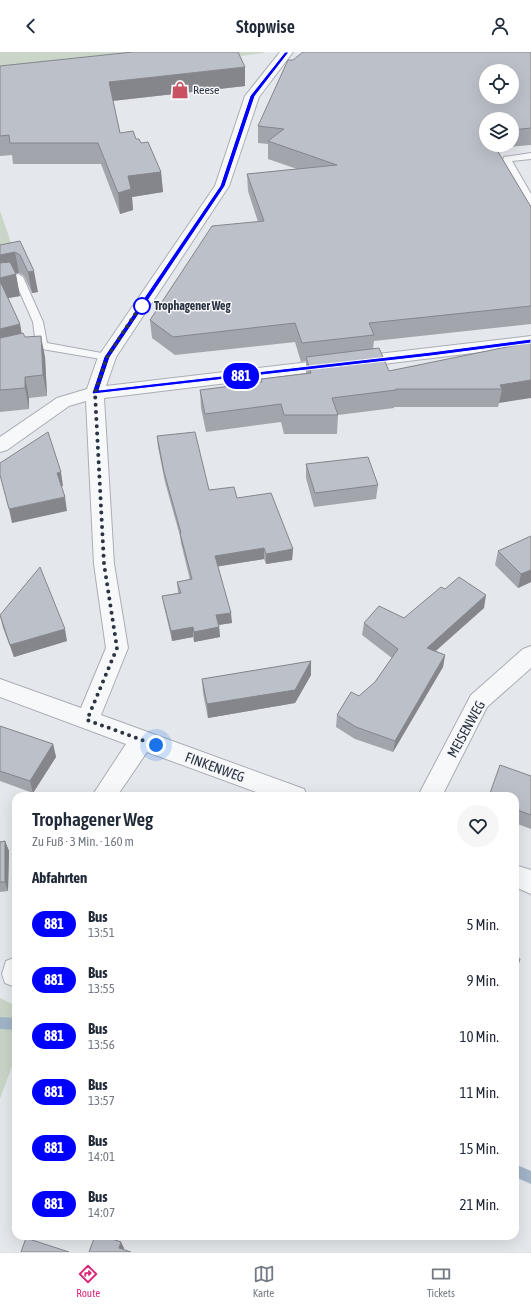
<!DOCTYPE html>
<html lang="de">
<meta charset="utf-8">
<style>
body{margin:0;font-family:"Asap Condensed",sans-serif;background:#f6f6f7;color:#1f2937;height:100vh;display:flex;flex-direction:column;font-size:15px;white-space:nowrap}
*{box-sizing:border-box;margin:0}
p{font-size:13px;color:#747a83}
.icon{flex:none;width:22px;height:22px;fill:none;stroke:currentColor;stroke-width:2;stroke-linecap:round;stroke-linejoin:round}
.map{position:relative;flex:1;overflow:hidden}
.drawer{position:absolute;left:12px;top:740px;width:507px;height:448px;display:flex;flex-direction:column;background:#fff;border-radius:12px;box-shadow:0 4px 16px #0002}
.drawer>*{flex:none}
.badge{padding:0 8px;border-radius:13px;font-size:14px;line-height:26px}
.buttons{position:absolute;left:479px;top:12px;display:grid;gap:8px}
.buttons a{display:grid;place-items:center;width:40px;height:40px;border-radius:50%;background:#fff;box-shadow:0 4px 16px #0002;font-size:20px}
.you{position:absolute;width:20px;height:20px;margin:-10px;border:3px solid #fff;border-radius:50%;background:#1a73e8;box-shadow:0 0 0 6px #1a73e833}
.map>.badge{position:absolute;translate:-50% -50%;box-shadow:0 0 0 2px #fff}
h2{padding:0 20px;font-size:15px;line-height:36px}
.round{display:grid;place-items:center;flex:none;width:42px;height:42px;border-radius:21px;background:#f6f6f7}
.head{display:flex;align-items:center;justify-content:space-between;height:68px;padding:0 20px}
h1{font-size:19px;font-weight:600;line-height:30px}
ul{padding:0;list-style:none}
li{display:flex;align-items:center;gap:12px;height:56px;padding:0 20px}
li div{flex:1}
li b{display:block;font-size:15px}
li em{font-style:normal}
li .badge{min-width:44px;font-weight:700;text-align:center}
header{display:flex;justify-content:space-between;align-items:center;height:52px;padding:0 20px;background:#fff;font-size:18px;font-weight:600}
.dock{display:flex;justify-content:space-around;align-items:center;height:56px;border-top:1px solid #e0e1e3;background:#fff;font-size:11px;color:#747a83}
.dock a{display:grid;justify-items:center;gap:2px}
.dock .selected{color:#db2777}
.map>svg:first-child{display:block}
.green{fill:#c9d5c6}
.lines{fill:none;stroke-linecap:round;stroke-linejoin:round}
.stream{fill:#a2b4c9;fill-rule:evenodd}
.service-casing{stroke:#a9aeb5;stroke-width:2}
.minor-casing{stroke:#a9aeb5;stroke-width:2}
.service{fill:#f7f8fa;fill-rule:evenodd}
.minor{fill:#f7f8fa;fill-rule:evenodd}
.wall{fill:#a2a5ac;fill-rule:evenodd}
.shaded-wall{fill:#84868c}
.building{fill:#bcc0c8;stroke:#84868c;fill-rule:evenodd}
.line{fill:#00f;stroke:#fff}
.walk{stroke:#2c3443;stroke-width:4;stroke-dasharray:0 7.2}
.stop-dot{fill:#fff;stroke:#00f;stroke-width:2}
.labels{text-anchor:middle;stroke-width:3;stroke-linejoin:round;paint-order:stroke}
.far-poi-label{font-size:12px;fill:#2c3443;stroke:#f4f6f8;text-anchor:start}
.far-stop-label{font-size:12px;font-weight:bold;fill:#2c3443;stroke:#f4f6f8;text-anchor:start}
.street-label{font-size:14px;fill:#2c3443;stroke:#f4f6f8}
</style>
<header><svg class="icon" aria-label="back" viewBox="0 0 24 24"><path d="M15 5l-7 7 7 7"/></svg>Stopwise<svg class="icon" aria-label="person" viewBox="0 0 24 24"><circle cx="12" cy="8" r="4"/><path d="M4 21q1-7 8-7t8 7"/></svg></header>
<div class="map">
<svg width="531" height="1200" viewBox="0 0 531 1200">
<rect width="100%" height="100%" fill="#e4e7eb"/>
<!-- green -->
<path class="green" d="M0 0H263L264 1 64 25 0 30Z
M0 159 16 205 0 208Z
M0 946 16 954V1003L0 1047Z"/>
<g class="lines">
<!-- stream -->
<path class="stream" d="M0 965 16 966V978L0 977Z
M515 1112 531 1119V1132L515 1125Z"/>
<!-- service casing -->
<g class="service-casing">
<path id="service" d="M531 101V107L512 109 531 142V153L526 150 502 111 504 105Z
M18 222 23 225 43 270 47 291 107 302 111 303 113 305 111 307 107 308 42 297 0 307V301L36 292 33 270 15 229 0 232V226Z"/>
</g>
<!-- minor casing -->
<g class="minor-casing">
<path id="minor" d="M280 0H293L259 45 229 134 116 305 106 334 531 284V294L104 346 114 512 128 596 101 663 304 737 307 744H267L147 700 117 744H92L126 692 0 645V627L81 656 106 596 94 512 86 349 69 354 7 398 0 400V385L57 346 87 337 98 305 215 134 245 44Z
M531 594V616L487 655 442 744H418L471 643 523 597Z
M515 813 531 818V842L515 835Z
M16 905V934L15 935 5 931 2 922 6 909Z"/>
</g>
<!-- service -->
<use href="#service" class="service"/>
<!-- minor -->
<use href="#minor" class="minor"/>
</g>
<!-- wall -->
<path class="wall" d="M531 0V93L496 96 531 155V272L374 289 373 297 389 319 531 290 499 351 498 355H394V356L338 363 337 382H284L281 370 206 380 201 356 200 338 261 330V327L306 321V309L301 310 295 290 175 303 152 286 150 268 258 170 248 139 247 122 297 117 268 107V92L258 91V74L293 8ZM486 67H512V93H486Z
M0 14 245 34 113 49 120 81 136 87 141 91 161 120 163 140 132 145 133 158 120 162 101 112H13L12 103 0 104Z
M20 189 38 240 32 241 24 224 19 221H15L20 244 8 246 20 272 21 281 45 305 47 344 29 346V357L0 360V193Z
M157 384 209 438 237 446 293 497 292 508 266 512 264 507 218 514 232 571 219 573 220 585 194 590 193 585 172 589 164 554 162 544 178 541 177 530 190 528 181 491 180 484 165 430 158 395Z
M306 412 378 433 376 447 314 455 306 426Z
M531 484V530L518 536 495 513 498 499Z
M445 537 484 556 436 599 445 603 443 615 393 700 355 687 336 675 337 663 359 644 375 630 392 606 362 583 364 571 404 566Z
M0 564 67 589 14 605 3 576Z
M311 609V623L295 651 208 666 203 641 202 627Z
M0 674 53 692 56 705 33 741 0 729Z
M531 724V777L515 771V744Z
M5 789 9 799 8 839 0 840V790Z"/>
<!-- shaded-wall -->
<path class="shaded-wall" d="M245 15V34L111 49 109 30Z
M161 120 163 140 132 145 133 158 120 162 118 141 128 124Z
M15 200 19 221 0 225V203Z
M34 219 38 240 32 241 28 220Z
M16 222 20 244 3 247 0 232V226Z
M20 272 24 294 0 299V277Z
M41 284 45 305 47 344 43 323Z
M25 325 29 346V357L25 336Z
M531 328V346L499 351 502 337 500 333Z
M61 420 63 434 60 435 57 421Z
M65 445 67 459 12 471 9 457Z
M264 496V507L215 515V504Z
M293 497 292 508 266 512V502Z
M531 518V530L518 536 521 522Z
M486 543 484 556 425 608 427 596Z
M231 561 232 571 217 573 216 563Z
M193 575V585L172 589 171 579Z
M219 575 220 585 194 590V580Z
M65 577 67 589 14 605 10 593Z
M445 603 443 615 393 700 395 689Z
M311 609V623L295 651 208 666 207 652Z
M53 692 56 705 33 741 30 729Z
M5 789 9 799 8 839 5 830Z
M121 1190 124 1196 123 1200 119 1196Z"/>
<!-- building -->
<path class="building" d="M133 0H238L245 15 109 30 120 81 133 79 136 87H139L141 91 148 90 161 120 128 124 131 137 118 141 98 91H10L9 83 0 84V14Z
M303 0H531V76L512 78V67H486V93H494L531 155V254L369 271 374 283 302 291 295 271 173 285 150 268 212 174 264 169 247 122 337 113 268 89 284 77 258 74 288 8H293ZM486 19H512V45H486Z
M20 189 34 219 28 220 20 203 15 200 0 203V193Z
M10 210 16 222 0 226V211Z
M0 229 20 272 0 277Z
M23 281 25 285 41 284 43 323 25 325V336L0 338V286Z
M531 290V328L500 333 502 337H396V338L332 346 338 363H284L281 352 205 362 200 338 262 330 261 327 311 321 306 305 379 296 389 319Z
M48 380 61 420 57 421 65 445 9 457 0 423V411Z
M195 380 209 438 234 435 237 446 271 441 293 497 266 502 264 496 215 504 231 561 216 563 219 575 194 580 193 575 171 579 162 544 181 541 177 530 192 527 180 481H181L164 420 157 384Z
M368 405 378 433 315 441 306 412Z
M531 484V518L521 522 498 499Z
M40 515 65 577 10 593 0 563Z
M459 525 486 543 427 596 445 603 395 689 356 675 337 663 351 640 359 644 375 630 398 597 364 571 379 554 404 566 441 535 445 537Z
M311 609 295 638 207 652 202 627Z
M0 674 53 692 30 729 0 719Z
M500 713 531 724V763L515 757V744H489Z
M5 789V830H0V790Z
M515 905 520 907 515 922Z
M95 1184H103L121 1190 119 1196 131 1200H89Z
M26 1186 69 1200H21Z"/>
<!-- line -->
<path class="line" d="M285 0H289L255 44 225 134 110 305 99 338 431 300 531 287V291L431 304 93 342 92 341 104 305 220 134 250 44Z"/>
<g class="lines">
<!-- walk -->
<path class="walk" d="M142 254V252L107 305 95 341 104 512 117 596 87 668 156 693"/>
</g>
<!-- icons -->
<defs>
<g id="shop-bare" transform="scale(1.38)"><path d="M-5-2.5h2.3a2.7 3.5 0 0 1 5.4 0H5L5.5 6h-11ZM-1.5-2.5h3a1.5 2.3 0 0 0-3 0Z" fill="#c85262" stroke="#f4f6f8" stroke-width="2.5" paint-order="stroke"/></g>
</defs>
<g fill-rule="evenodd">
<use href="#shop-bare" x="180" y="38"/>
</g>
<!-- markers -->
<circle class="stop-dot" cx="142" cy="254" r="8"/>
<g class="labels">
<!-- far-poi labels -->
<g class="far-poi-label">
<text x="193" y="42">Reese</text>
</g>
<!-- far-stop labels -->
<g class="far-stop-label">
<text x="154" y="258">Trophagener Weg</text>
</g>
<!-- street labels -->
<g class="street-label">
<text transform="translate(466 677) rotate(-61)" y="5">MEISENWEG</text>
<text transform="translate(215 715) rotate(20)" y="5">FINKENWEG</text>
</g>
</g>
</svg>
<div class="buttons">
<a><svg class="icon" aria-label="locate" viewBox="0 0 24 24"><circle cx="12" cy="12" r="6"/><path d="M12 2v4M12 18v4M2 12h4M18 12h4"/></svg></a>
<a><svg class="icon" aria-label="layers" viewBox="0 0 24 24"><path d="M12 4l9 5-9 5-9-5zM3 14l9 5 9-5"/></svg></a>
</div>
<div class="you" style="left:156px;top:693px"></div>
<b class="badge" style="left:241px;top:324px;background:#00f;color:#fff">881</b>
<section class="drawer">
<div class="head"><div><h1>Trophagener Weg</h1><p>Zu Fuß · 3 Min. · 160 m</p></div><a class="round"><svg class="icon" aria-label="heart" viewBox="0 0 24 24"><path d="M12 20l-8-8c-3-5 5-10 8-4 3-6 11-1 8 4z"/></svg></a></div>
<h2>Abfahrten</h2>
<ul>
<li><span class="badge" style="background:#00f;color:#fff">881</span><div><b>Bus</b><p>13:51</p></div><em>5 Min.</em></li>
<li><span class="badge" style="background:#00f;color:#fff">881</span><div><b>Bus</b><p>13:55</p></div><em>9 Min.</em></li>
<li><span class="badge" style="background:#00f;color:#fff">881</span><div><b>Bus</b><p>13:56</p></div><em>10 Min.</em></li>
<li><span class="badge" style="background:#00f;color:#fff">881</span><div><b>Bus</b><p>13:57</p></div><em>11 Min.</em></li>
<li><span class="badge" style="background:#00f;color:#fff">881</span><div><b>Bus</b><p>14:01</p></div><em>15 Min.</em></li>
<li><span class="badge" style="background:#00f;color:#fff">881</span><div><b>Bus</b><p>14:07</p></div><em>21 Min.</em></li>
</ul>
</section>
</div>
<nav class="dock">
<a class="selected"><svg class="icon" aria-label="directions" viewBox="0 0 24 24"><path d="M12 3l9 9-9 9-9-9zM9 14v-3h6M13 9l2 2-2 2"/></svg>Route</a>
<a><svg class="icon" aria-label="map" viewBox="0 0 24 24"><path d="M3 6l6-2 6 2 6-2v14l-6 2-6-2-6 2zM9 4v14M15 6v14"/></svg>Karte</a>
<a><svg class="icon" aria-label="tickets" viewBox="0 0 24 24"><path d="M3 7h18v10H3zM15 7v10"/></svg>Tickets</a>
</nav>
